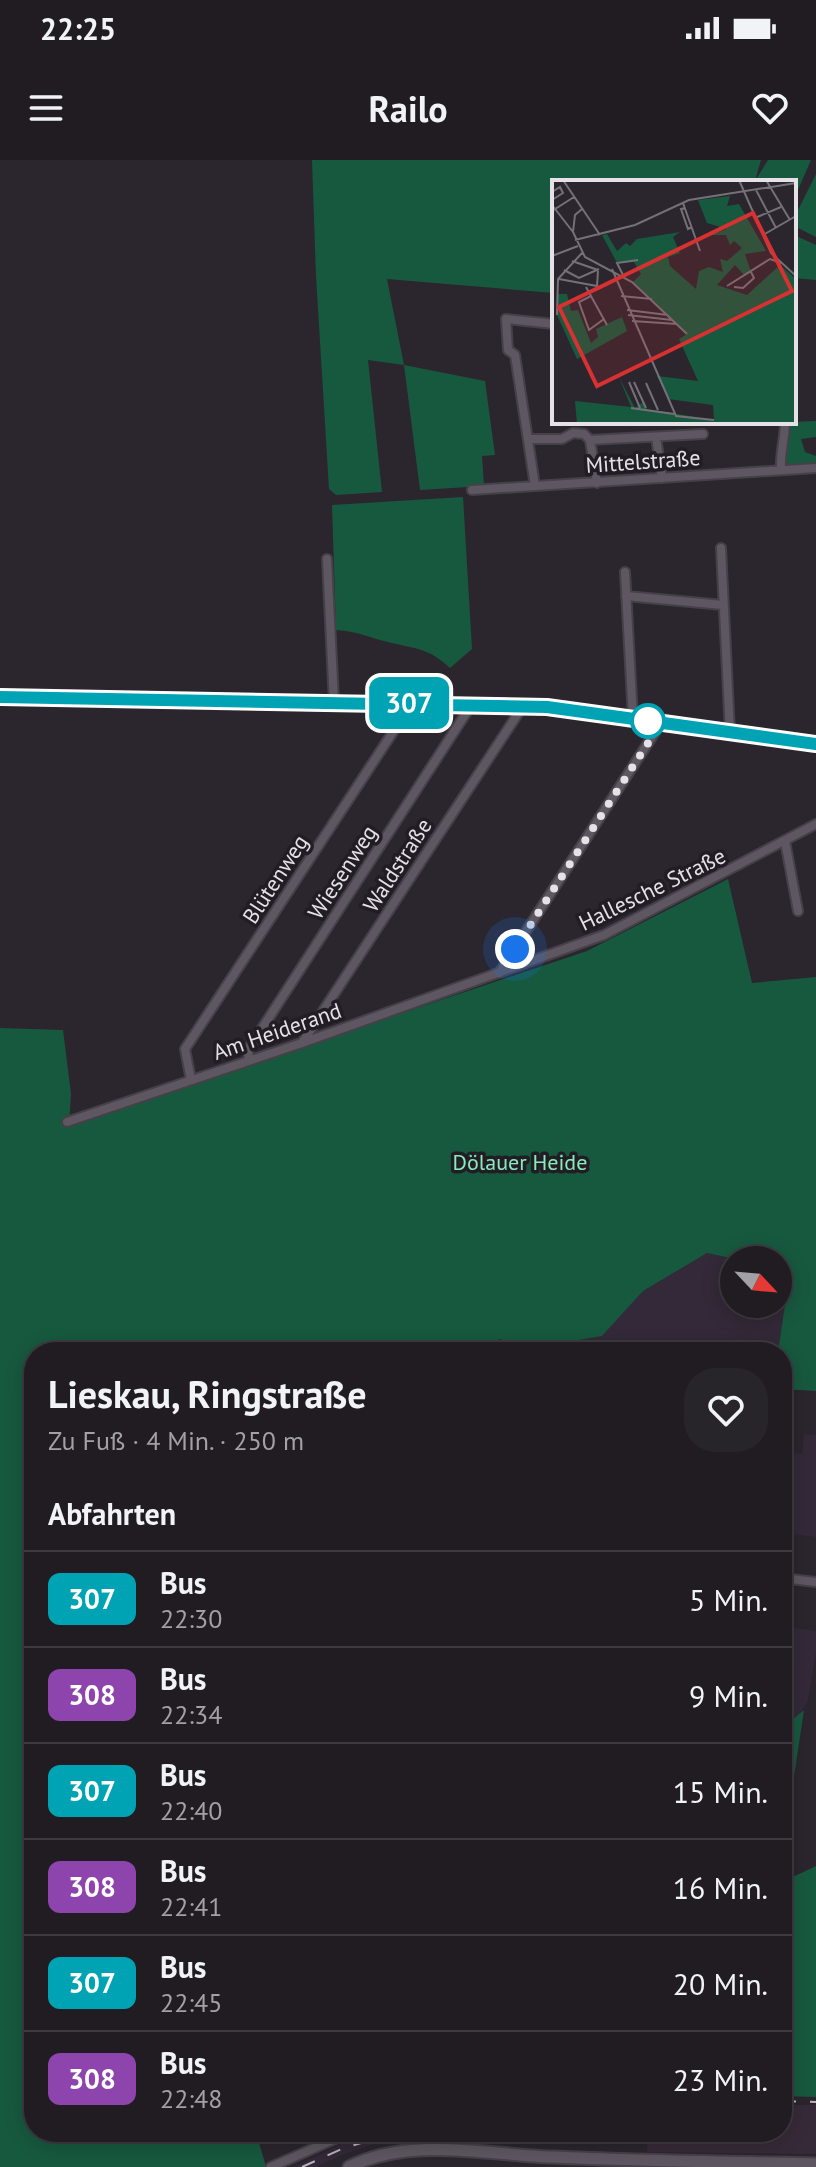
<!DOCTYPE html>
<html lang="de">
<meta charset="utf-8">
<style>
body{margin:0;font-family:"PT Sans",sans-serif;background:#28252a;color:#f1f3f6;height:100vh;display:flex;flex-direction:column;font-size:30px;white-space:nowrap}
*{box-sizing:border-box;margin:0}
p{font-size:26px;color:#a2a1a5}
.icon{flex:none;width:44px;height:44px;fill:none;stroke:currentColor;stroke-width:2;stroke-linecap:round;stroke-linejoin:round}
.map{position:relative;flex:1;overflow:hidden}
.details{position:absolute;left:24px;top:1182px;width:768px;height:800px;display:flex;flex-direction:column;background:#201c22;border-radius:32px;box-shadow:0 4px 20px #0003,0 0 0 2px #3d3a40}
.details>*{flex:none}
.badge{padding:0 16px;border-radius:12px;font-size:28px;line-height:52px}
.needle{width:52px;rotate:116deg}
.fabs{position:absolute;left:720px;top:1086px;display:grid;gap:16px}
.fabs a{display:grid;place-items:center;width:72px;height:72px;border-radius:50%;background:#201c22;box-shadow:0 4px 20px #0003,0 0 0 2px #3d3a40;font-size:40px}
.you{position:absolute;width:40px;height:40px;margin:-20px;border:6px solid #fff;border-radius:50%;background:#1a73e8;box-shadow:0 0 0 12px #1a73e833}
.map>.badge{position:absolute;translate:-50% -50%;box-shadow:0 0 0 4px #fff}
h2{padding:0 24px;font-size:30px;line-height:72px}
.round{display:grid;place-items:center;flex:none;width:84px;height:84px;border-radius:32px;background:#28252a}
.head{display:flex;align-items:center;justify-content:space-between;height:136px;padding:0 24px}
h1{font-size:38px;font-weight:700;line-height:60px}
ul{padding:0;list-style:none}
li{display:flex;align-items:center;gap:24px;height:96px;padding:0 24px;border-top:2px solid #3d3a40}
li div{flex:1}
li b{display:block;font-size:30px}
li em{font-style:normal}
li .badge{min-width:88px;font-weight:700;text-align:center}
.status{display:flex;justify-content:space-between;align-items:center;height:56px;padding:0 40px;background:#201c22;direction:ltr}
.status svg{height:22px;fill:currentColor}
header{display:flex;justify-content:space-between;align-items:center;height:104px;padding:0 24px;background:#201c22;font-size:36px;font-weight:700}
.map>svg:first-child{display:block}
.commercial{fill:#372a38}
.built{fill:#332938}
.green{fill:#17593f}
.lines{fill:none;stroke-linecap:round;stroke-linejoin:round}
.minor-casing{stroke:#464148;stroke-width:12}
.secondary-casing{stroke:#464148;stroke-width:15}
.minor{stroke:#5e5761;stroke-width:8}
.secondary{stroke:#5e5761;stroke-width:11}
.rail{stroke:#bab5bc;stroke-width:2;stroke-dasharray:14 14;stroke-linecap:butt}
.line-casing{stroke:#fff;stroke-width:18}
.line{stroke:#00a3b4;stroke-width:12}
.walk{stroke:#e5e1e7;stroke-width:8;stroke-dasharray:0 14.4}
.stop-dot{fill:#fff;stroke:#00a3b4;stroke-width:4}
.labels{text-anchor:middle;stroke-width:7;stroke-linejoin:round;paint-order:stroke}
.street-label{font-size:22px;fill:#e5e1e7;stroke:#221c24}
.park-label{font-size:22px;fill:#89eabc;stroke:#221c24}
.inset-road{fill:none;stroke:#757078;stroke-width:2}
.view{fill:#d73132;fill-opacity:0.15;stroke:#d73132;stroke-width:4}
.inset-edge{fill:none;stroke:#e5e1e7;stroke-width:4}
</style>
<div class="status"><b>22:25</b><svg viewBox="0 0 49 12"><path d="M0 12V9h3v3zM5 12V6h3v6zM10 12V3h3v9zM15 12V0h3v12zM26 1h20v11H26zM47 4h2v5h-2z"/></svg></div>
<header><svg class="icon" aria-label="menu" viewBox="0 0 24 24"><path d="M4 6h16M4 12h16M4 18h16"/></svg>Railo<svg class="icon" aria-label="heart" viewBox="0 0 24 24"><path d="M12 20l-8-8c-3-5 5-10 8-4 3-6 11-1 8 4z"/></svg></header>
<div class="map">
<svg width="816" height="2007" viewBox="0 0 816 2007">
<rect width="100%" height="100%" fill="#2b252e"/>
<!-- commercial -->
<path class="commercial" d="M782 1945H816V1994L647 1992 648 1972H782Z"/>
<!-- built -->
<path class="built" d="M707 1093 740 1100H734V1144H778V1108L791 1111 778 1192H469L500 1179 527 1189 602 1176 643 1131Z
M804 1274 816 1275V1377L782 1373V1292L802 1294Z
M782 1466 816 1471V1492L808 1541 797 1558 782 1568Z
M374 1972H427L395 1977 342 1995 316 2007H294L360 1975Z"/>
<!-- green -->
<path class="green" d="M312 0H761L755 21 768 0H811L794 39V22H554V133L387 119 404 205 485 221 495 295 482 296 484 326 420 330 404 205 368 200 382 332 336 335 329 329 316 116Z
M816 14V77L794 66V58Z
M794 75 816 85V120L794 118Z
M816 261V277L801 279 805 292 816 296V305L786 307C785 291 789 278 788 262Z
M463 337 472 489 450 508C430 489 418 489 392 483 372 479 359 471 336 470L332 345Z
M728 719 752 823 816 817V1231L782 1229V1192H778L790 1111 778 1108V1100H740L707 1093 643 1131 602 1176 527 1189 500 1179 470 1192H34V1972H256L266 2007H0V868L63 870 71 934 69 965 587 791Z
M804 1550 782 1696V1568Z
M816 1706V1937L782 1936V1722Z"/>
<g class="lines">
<!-- minor casing -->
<g class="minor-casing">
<path id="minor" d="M656 277 662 318
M528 279H562L573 273 584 274 590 280 597 323
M590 280 703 274
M781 309C780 292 785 279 785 262
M535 326 515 195 508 190 506 159 554 164
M472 330 816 308
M721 388 730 573
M327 399 334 543
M625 412 633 559
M626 436 723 445
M0 537 547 547 816 584
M785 681 798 751
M499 813 661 563
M302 883 523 546
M249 900 248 890 472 544
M191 920 185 889 412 543
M67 962 302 883 604 775 816 664
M782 1418 816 1422
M271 2007 351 1972"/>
</g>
<!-- secondary casing -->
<g class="secondary-casing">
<path id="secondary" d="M349 2007C410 1976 487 1995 553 1997 641 2001 729 2002 816 2004"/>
</g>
<!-- minor -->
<use href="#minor" class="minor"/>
<!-- secondary -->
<use href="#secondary" class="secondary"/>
<!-- rail -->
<path class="rail" d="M782 1941 816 1942
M302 2007 344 1988 398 1972"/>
</g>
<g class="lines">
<!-- line casing -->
<g class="line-casing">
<path id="line" d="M0 537 547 547 816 584"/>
</g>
<!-- line -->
<use href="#line" class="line"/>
<!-- walk -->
<path class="walk" d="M515 789 661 563 648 561"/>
</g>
<!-- markers -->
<circle class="stop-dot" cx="648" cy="561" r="16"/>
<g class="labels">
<!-- street labels -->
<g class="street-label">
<text transform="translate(643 301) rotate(-4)" y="8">Mittelstraße</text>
<text transform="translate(397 705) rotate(-57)" y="8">Waldstraße</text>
<text transform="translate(342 712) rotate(-57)" y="8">Wiesenweg</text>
<text transform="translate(275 719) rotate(-57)" y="8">Blütenweg</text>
<text transform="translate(652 729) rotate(-26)" y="8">Hallesche Straße</text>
<text transform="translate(277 871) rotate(-19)" y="8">Am Heiderand</text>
</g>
<!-- park labels -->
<g class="park-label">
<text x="520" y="1010">Dölauer Heide</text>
</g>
</g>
<!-- overview -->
<g transform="translate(552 20)">
<rect width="244" height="244" fill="#2b252e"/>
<path d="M178 16 175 26 187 24 214 71 193 74 199 92 193 96 183 85 165 105 195 115 228 85 244 99V244H25L23 221 79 227 67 197 83 228 91 222 95 229 162 240 161 225 116 219 105 196 146 201 127 159 135 154 81 102 89 94 82 82 65 83 50 55 55 54 65 71 74 63 78 66 85 59 128 52 121 57 128 73 116 77 118 86 144 109 147 91 157 87 171 92 168 79 175 81 190 68 182 61 178 65 174 55H157L175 49 155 43 146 20ZM6 114H15L19 131 26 130 39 163 46 157 44 149 70 137 75 151 25 179 5 135Z" fill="#17593f"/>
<path class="inset-road" d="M11 0 48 55M187 0 219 73 244 96M214 0 238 40M204 10 224 48M0 12 8 7 11 13 0 20M131 23 148 71M0 25 21 52M133 28 129 29 136 49 140 47M30 29 23 35 21 52 33 77 80 102 135 154M0 31 22 17M203 38 229 27M211 55 244 36M23 60 83 45 137 20 244 3M0 76 26 66M20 81 46 90M60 89 124 236 162 240M12 90 27 98 47 89M71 95 65 83 86 80M7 99 45 106 46 91M175 106 218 79 229 83M34 107 55 145M182 107 191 108 202 98 199 92M39 116 27 122 37 150 52 139M69 116 100 119M75 130 116 135M5 135 6 99 30 73M76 135 120 140M80 141 125 144M77 202 88 228M82 202 94 228M94 203 106 230M79 228 122 234"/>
<path class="view" d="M201 33 240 111 45 206 7 127Z"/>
<rect width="244" height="244" class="inset-edge"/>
</g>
</svg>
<div class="fabs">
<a><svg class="needle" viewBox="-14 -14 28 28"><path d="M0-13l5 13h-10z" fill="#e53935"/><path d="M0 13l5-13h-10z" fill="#a2a1a5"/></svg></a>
</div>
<div class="you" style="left:515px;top:789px"></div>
<b class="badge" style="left:409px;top:543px;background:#00a3b4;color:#fff">307</b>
<section class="details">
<div class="head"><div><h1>Lieskau, Ringstraße</h1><p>Zu Fuß · 4 Min. · 250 m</p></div><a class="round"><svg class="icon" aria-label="heart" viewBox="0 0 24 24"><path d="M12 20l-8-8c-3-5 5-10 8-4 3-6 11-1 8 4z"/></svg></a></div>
<h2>Abfahrten</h2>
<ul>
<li><span class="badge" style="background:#00a3b4;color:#fff">307</span><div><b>Bus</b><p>22:30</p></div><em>5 Min.</em></li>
<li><span class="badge" style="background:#8e44ad;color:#fff">308</span><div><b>Bus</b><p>22:34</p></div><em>9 Min.</em></li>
<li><span class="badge" style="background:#00a3b4;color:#fff">307</span><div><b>Bus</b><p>22:40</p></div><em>15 Min.</em></li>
<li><span class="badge" style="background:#8e44ad;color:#fff">308</span><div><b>Bus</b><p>22:41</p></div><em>16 Min.</em></li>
<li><span class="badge" style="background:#00a3b4;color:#fff">307</span><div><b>Bus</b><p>22:45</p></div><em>20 Min.</em></li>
<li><span class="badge" style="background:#8e44ad;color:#fff">308</span><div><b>Bus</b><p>22:48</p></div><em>23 Min.</em></li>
</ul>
</section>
</div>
